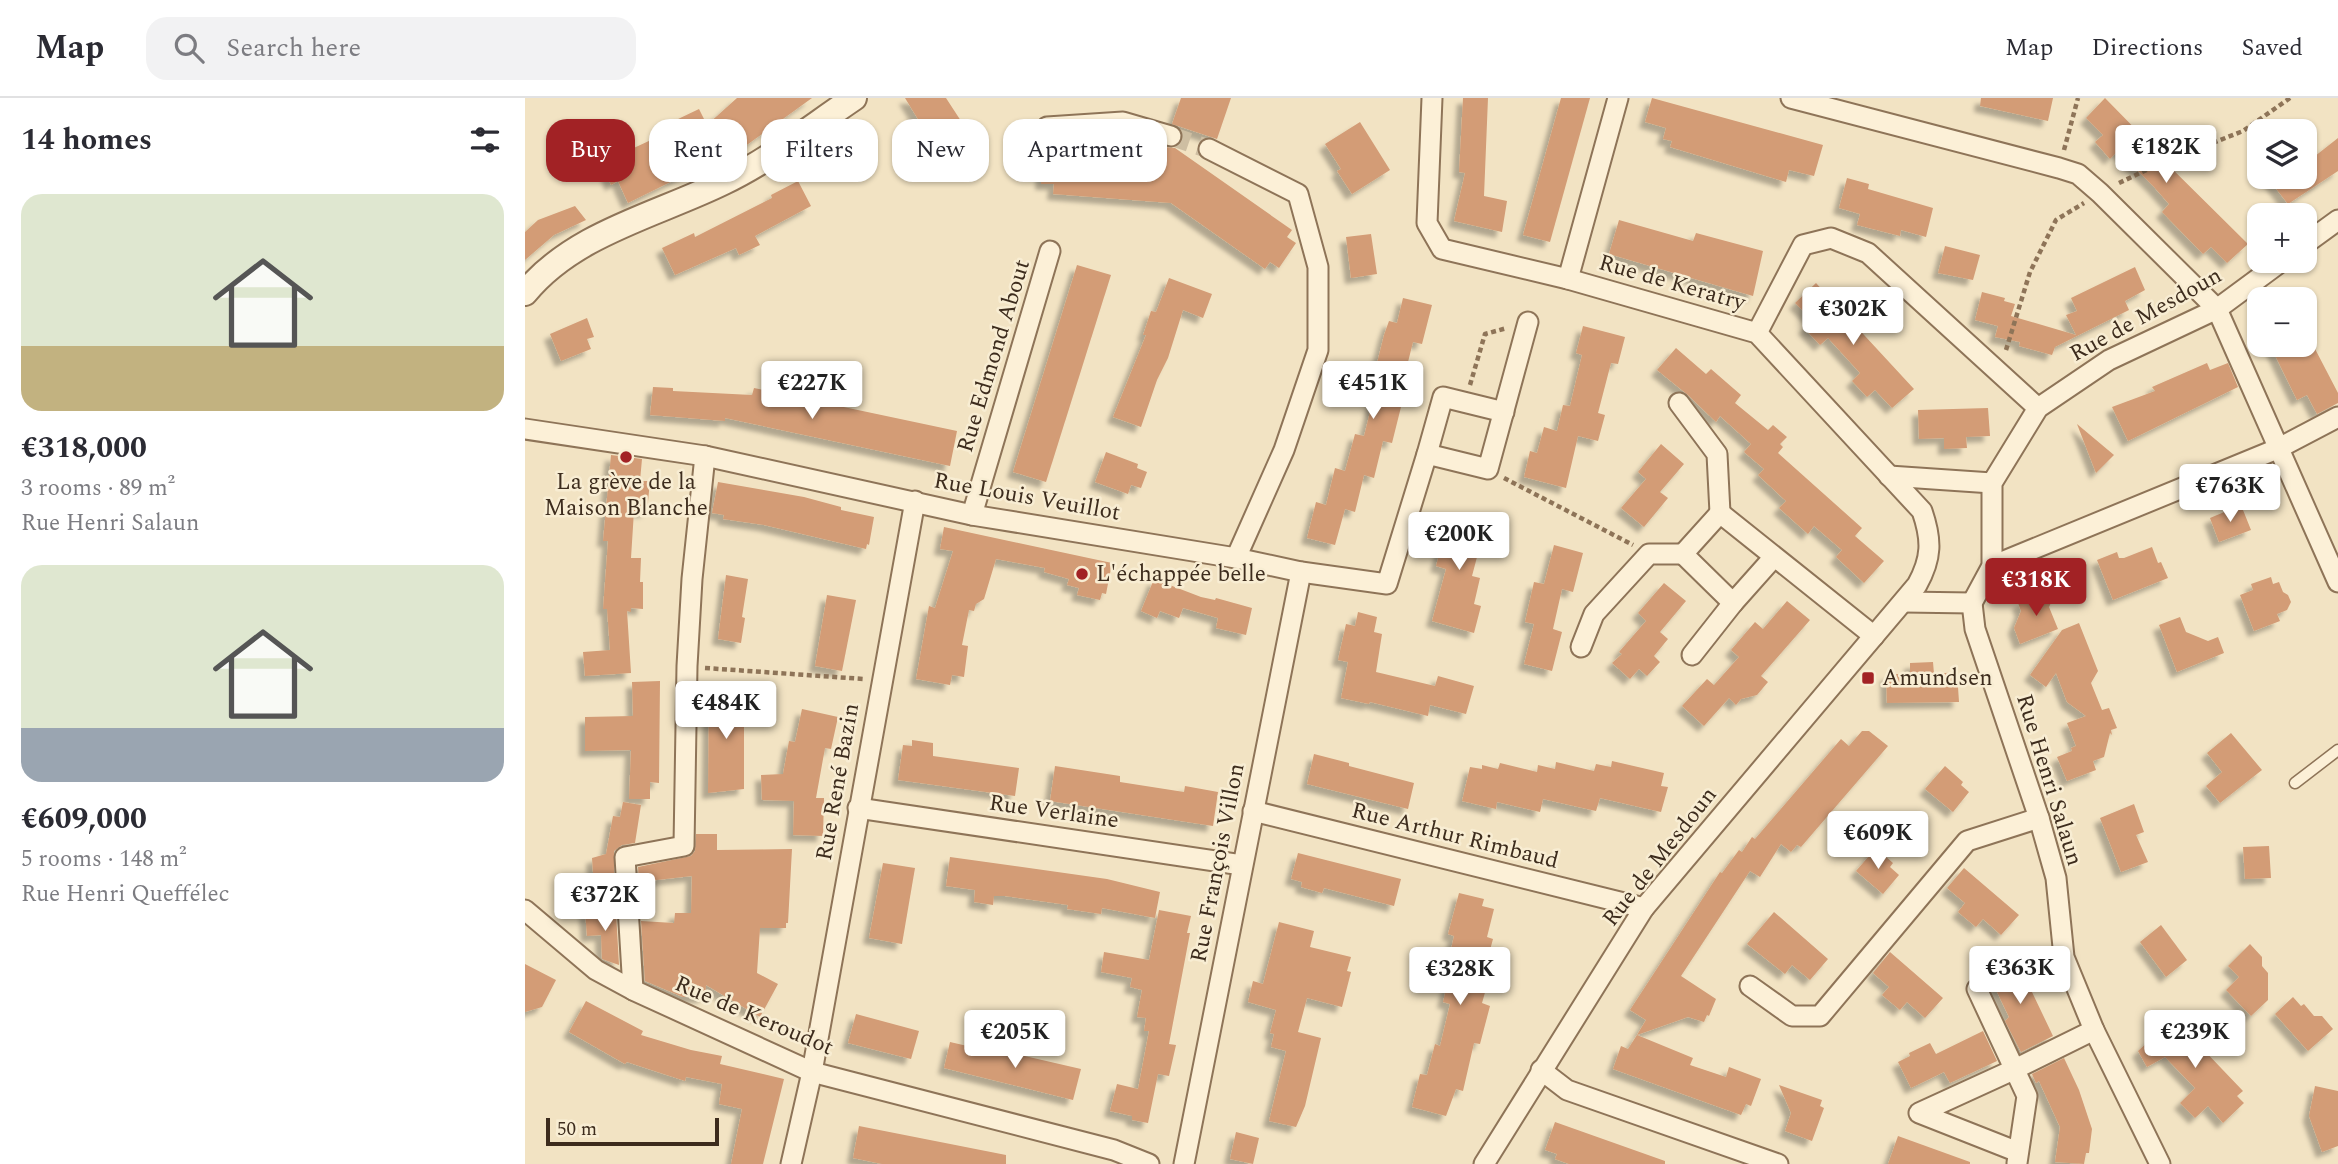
<!DOCTYPE html>
<html lang="en">
<head>
<meta charset="utf-8">
<style>
	:root { --surface:#fff; --page:#f2f2f3; --text:#2b2b33; --muted:#7c7c81; --line:#e1e1e2; --accent:#a22225 }
	body { margin:0; font-family:Spectral,serif; background:var(--page); color:var(--text); height:100vh; display:flex; flex-direction:column; font-size:26px; white-space:nowrap }
	* { box-sizing:border-box; margin:0 }
	p { font-size:23px; color:var(--muted) }
	.icon { flex:none; width:38px; height:38px; fill:none; stroke:currentColor; stroke-width:2; stroke-linecap:round; stroke-linejoin:round }
	.map { position:relative; flex:1; overflow:hidden }
	.side { display:flex; flex-direction:column; background:var(--surface); width:525px }
	.side>* { flex:none }
	.banner { position:absolute; left:21px; top:21px; width:665px; height:63px; display:flex; gap:14px }
	.controls { position:absolute; left:1722px; top:21px; display:grid; gap:14px }
	.controls a { display:grid; place-items:center; width:70px; height:70px; border-radius:14px; background:var(--surface); box-shadow:0 2px 5px #0004; font-size:35px }
	.scale { position:absolute; left:21px; bottom:18px; width:173px; box-sizing:border-box; padding-left:7px; border:4px solid #3d2c1d; border-top:0; font-size:19px; line-height:24px; white-space:nowrap; color:#3d2c1d; -webkit-text-stroke:5px #f8edd3; paint-order:stroke }
	.price { position:absolute; translate:-50% -60px; padding:0 16px; border-radius:7px; background:#fff; color:#222; font-size:23px; line-height:46px; filter:drop-shadow(0 2px 4px #0008) }
	.price::after { content:''; position:absolute; left:50%; top:42px; width:21px; height:16px; margin-left:-10px; background:inherit; clip-path:polygon(0 0,100% 0,50% 100%) }
	.price.active { background:var(--accent); color:#fff }
	ul { padding:0; list-style:none }
	li { display:grid; align-content:center; gap:14px; height:371px; padding:0 21px }
	li span { display:grid; place-items:center; height:217px; border-radius:21px; color:#555 }
	li>.icon { margin-inline-start:auto }
	span .icon { width:126px; height:126px; fill:#fffc; stroke-width:1 }
	li b { font-size:30px }
	h2 { display:flex; justify-content:space-between; align-items:center; height:84px; padding:0 21px; font-size:30px }
	.pill { padding:0 24px; border-radius:21px; background:var(--surface); box-shadow:0 2px 5px #0004; font-size:24px; line-height:63px }
	.pill.active { background:var(--accent); color:#fff }
	header { display:flex; align-items:center; gap:42px; box-sizing:border-box; height:98px; padding:0 35px; background:var(--surface); border-bottom:2px solid var(--line) }
	header strong { font-size:33px }
	nav { display:flex; gap:38px; margin-inline-start:auto; font-size:24px }
	.search { width:490px; height:63px; background:var(--page); display:flex; align-items:center; gap:18px; box-sizing:border-box; padding:0 24px; border-radius:21px; color:var(--muted); font-size:26px }
	main { display:flex; flex:1; min-height:0 }
	.map>svg:first-child { display:block }
	.building { fill:#d39c76; filter:url(#shadow) }
	.lines { fill:none; stroke-linecap:round; stroke-linejoin:round }
	.minor-tunnel { stroke:#cebea2; stroke-width:19; stroke-dasharray:19 10; stroke-linecap:butt }
	.service-casing { stroke:#8e7458; stroke-width:13 }
	.minor-casing { stroke:#8e7458; stroke-width:23 }
	.tertiary-casing { stroke:#8e7458; stroke-width:28 }
	.path { stroke:#8e7458; stroke-width:4.5; stroke-dasharray:5 3.5; stroke-linecap:butt }
	.service { stroke:#fcf0d7; stroke-width:10 }
	.minor { stroke:#fcf0d7; stroke-width:19 }
	.tertiary { stroke:#fcf0d7; stroke-width:24 }
	.poi-dot { fill:#a22225; stroke:#f8edd3; stroke-width:2.5 }
	.labels { text-anchor:middle; dominant-baseline:central; stroke-width:5; stroke-linejoin:round; paint-order:stroke }
	.street-label { font-size:23px; fill:#3d2c1d; stroke:#f8edd3 }
	.poi-label { font-size:23px; fill:#3d2c1d; stroke:#f8edd3; text-anchor:start }
</style>
</head>
<body>
<header>
<strong>Map</strong>
<div class="search"><svg class="icon" aria-label="search" viewBox="0 0 24 24"><circle cx="10" cy="10" r="6"/><path d="M15 15l6 6"/></svg>Search here</div>
<nav><a>Map</a><a>Directions</a><a>Saved</a></nav>
</header>
<main>
<section class="side">
<h2>14 homes<svg class="icon" aria-label="filters" viewBox="0 0 24 24"><path d="M4 7h16M4 17h16"/><circle cx="9" cy="7" r="2"/><circle cx="15" cy="17" r="2"/></svg></h2>
<ul>
<li><span style="background:linear-gradient(#dfe7d0 70%,#c2b280 0)"><svg class="icon" aria-label="home" viewBox="0 0 24 24"><path d="M3 11l9-7 9 7M6 9v11h12V9"/></svg></span><div><b>€318,000</b><p>3 rooms · 89 m²</p><p>Rue Henri Salaun</p></div></li>
<li><span style="background:linear-gradient(#dfe7d0 75%,#9aa5b1 0)"><svg class="icon" aria-label="home" viewBox="0 0 24 24"><path d="M3 11l9-7 9 7M6 9v11h12V9"/></svg></span><div><b>€609,000</b><p>5 rooms · 148 m²</p><p>Rue Henri Queffélec</p></div></li>
</ul>
</section>
<div class="map">
<svg width="1813" height="1066" viewBox="0 0 1813 1066">
	<defs>
		<filter id="shadow"><feDropShadow dx="-6" dy="6" stdDeviation="2" flood-color="#0004"/></filter>
	</defs>
	<rect width="100%" height="100%" fill="#f2e3c3"/>
	<g class="building">
		<polygon points="212,0 287,0 212,54 210,52 103,105 93,83 86,87 72,50 90,41 98,55 154,29 151,22 174,11 182,27"/>
		<polygon points="380,0 421,0 436,23 422,32 419,29 404,39"/>
		<polygon points="656,0 706,0 692,41 647,26"/>
		<polygon points="938,0 963,0 959,98 982,103 977,134 929,123 940,75 934,74"/>
		<polygon points="1036,0 1065,0 1025,144 998,137"/>
		<polygon points="1127,0 1298,47 1289,78 1264,72 1261,84 1145,49 1147,43 1138,41 1141,30 1120,24"/>
		<polygon points="1456,0 1528,0 1523,23 1455,8"/>
		<polygon points="1580,0 1630,51 1628,52 1723,146 1702,165 1686,149 1678,156 1637,114 1644,106 1629,89 1593,53 1585,61 1570,44 1578,37 1561,20"/>
		<polygon points="835,24 865,72 827,96 812,73 816,71 800,46"/>
		<polygon points="1813,40 1813,73 1763,106 1742,79 1780,79 1780,66"/>
		<polygon points="532,49 637,56 639,49 650,50 767,132 762,139 771,145 754,170 745,164 740,171 646,105 528,96 529,86 516,86 518,56 531,57"/>
		<polygon points="1322,80 1344,86 1343,91 1408,110 1401,139 1376,132 1375,138 1332,127 1335,116 1314,110"/>
		<polygon points="273,83 286,108 230,138 235,147 214,157 211,150 150,177 137,150 169,135 170,139 247,100 246,97"/>
		<polygon points="50,108 61,122 29,137 0,162 0,134 13,122"/>
		<polygon points="1094,122 1168,143 1171,135 1238,153 1228,198 1084,156"/>
		<polygon points="846,136 852,176 826,180 821,139"/>
		<polygon points="1420,148 1455,157 1448,182 1413,175"/>
		<polygon points="552,167 586,177 521,384 488,374"/>
		<polygon points="1610,169 1620,192 1600,203 1604,212 1530,249 1527,257 1494,248 1495,244 1470,239 1473,228 1450,222 1457,194 1480,200 1479,203 1490,206 1486,218 1551,237 1541,217 1552,213 1546,200"/>
		<polygon points="644,180 687,196 678,220 658,212 643,260 632,282 616,329 588,319 621,237 618,237 626,213 631,214"/>
		<polygon points="1291,185 1389,291 1367,310 1350,292 1342,299 1327,283 1335,275 1303,240 1295,247 1279,230 1287,222 1270,205"/>
		<polygon points="878,200 907,207 897,246 888,244 872,308 876,309 867,345 858,343 849,380 839,377 830,414 820,411 810,447 782,440 791,404 801,407 810,370 820,373 830,336 839,338 855,274 850,273 859,237 864,223 872,225"/>
		<polygon points="62,220 69,239 62,241 66,251 36,263 25,236"/>
		<polygon points="1058,228 1100,239 1093,266 1086,265 1073,315 1080,317 1073,343 1053,338 1041,390 999,379 1005,353 1012,355 1019,329 1032,333 1038,307 1045,308 1057,257 1051,255"/>
		<polygon points="1745,247 1788,247 1813,295 1813,305 1792,316 1782,297 1772,302"/>
		<polygon points="1151,250 1181,276 1186,271 1216,297 1210,305 1243,332 1248,327 1262,339 1255,346 1258,349 1253,355 1337,430 1330,438 1359,463 1339,485 1311,459 1317,452 1289,428 1283,436 1254,410 1261,403 1233,377 1239,371 1219,354 1226,346 1195,318 1191,324 1163,297 1132,272"/>
		<polygon points="1682,265 1685,272 1703,265 1713,289 1603,343 1587,309 1630,293 1627,289"/>
		<polygon points="128,289 148,290 148,293 227,297 229,290 432,333 425,368 200,320 200,323 125,317"/>
		<polygon points="1463,310 1465,338 1441,339 1442,350 1419,351 1419,340 1394,341 1393,312"/>
		<polygon points="1552,326 1589,357 1571,375"/>
		<polygon points="1136,346 1159,366 1135,394 1143,400 1119,429 1096,410 1121,381 1113,374"/>
		<polygon points="581,354 613,366 612,370 622,374 616,390 606,387 603,396 570,384"/>
		<polygon points="86,357 117,361 115,383 125,383 122,414 109,413 106,460 116,460 115,484 118,484 118,511 106,510 106,514 102,513 106,575 60,578 58,554 85,552 82,511 78,511 83,443 78,443"/>
		<polygon points="193,384 279,399 316,409 316,412 349,419 344,447 342,446 341,451 239,427 198,421 199,417 187,415"/>
		<polygon points="1716,407 1726,432 1694,444 1685,420"/>
		<polygon points="918,414 961,425 947,478 955,480 949,506 956,508 949,535 907,523 921,471 911,468 918,442 912,441"/>
		<polygon points="419,429 587,465 581,496 577,495 575,502 552,497 554,490 542,487 544,481 519,474 520,470 471,461 459,501 451,506 449,513 444,512 437,547 443,548 439,579 427,577 425,587 391,581 404,508 410,510 428,453 415,451"/>
		<polygon points="1029,447 1058,455 1048,494 1037,491 1028,531 1037,534 1027,573 999,566 1009,526 1000,524 1009,484 1019,486"/>
		<polygon points="1627,449 1633,465 1636,464 1643,480 1588,502 1572,462 1592,454 1594,460 1599,460"/>
		<polygon points="201,477 223,481 217,519 220,520 216,545 193,541"/>
		<polygon points="1746,479 1748,486 1754,484 1758,494 1763,497 1766,504 1762,512 1752,516 1755,523 1729,533 1715,497 1728,492 1726,486"/>
		<polygon points="629,481 676,499 690,502 691,500 727,510 721,537 691,530 693,520 658,510 654,520 635,513 632,520 616,513"/>
		<polygon points="1139,485 1161,503 1135,534 1143,541 1129,558 1135,564 1122,578 1114,571 1105,581 1087,565 1097,556 1094,554 1121,523 1113,515"/>
		<polygon points="1533,490 1524,509 1533,531 1495,546 1489,530 1496,513 1493,505"/>
		<polygon points="302,497 331,502 317,573 290,568"/>
		<polygon points="1262,503 1285,522 1236,578 1243,584 1232,597 1216,601 1211,607 1204,600 1179,628 1157,608 1182,581 1189,587 1214,559 1206,552 1230,524 1238,531"/>
		<polygon points="833,514 852,519 849,534 857,536 851,574 910,588 913,578 949,588 941,616 905,607 903,618 845,604 844,606 816,600 823,564 813,562 821,526 830,528"/>
		<polygon points="1655,519 1661,534 1683,543 1693,539 1699,555 1652,574 1634,527"/>
		<polygon points="1554,525 1573,573 1566,585 1577,612 1584,610 1592,630 1586,632 1587,637 1585,635 1579,659 1568,663 1571,672 1542,683 1532,659 1547,653 1546,650 1551,648 1542,625 1561,618 1542,604 1531,575 1521,589 1505,577 1537,532"/>
		<polygon points="1408,564 1409,576 1432,574 1434,604 1362,605 1361,577 1385,575 1385,565"/>
		<polygon points="135,583 134,685 125,684 125,701 104,701 106,652 60,653 60,619 108,618 107,584"/>
		<polygon points="184,592 219,592 219,691 183,695"/>
		<polygon points="277,611 313,619 306,651 300,650 291,700 299,700 298,738 268,737 269,703 237,702 236,677 258,676 264,643 270,644"/>
		<polygon points="1337,633 1344,633 1363,648 1276,749 1272,747 1266,754 1256,746 1235,779 1225,773 1156,878 1191,901 1184,918 1182,917 1179,924 1163,919 1112,937 1121,922 1105,912 1195,774 1197,775 1214,752 1217,754 1227,739 1230,741 1316,641 1324,648"/>
		<polygon points="1706,635 1737,672 1695,705 1681,688 1697,674 1682,655"/>
		<polygon points="387,642 408,645 408,658 494,670 490,698 373,682 378,647 387,648"/>
		<polygon points="789,656 824,665 824,668 889,685 883,711 782,686"/>
		<polygon points="1087,663 1139,675 1136,688 1143,689 1136,714 1075,700 1071,713 1018,701 1015,714 972,704 971,711 937,703 945,669 957,671 957,667 973,671 975,665 1012,674 1013,667 1030,671 1031,664 1069,673 1071,666 1086,669"/>
		<polygon points="530,668 595,678 595,684 659,694 660,688 693,694 688,728 525,703"/>
		<polygon points="1420,668 1438,684 1436,687 1444,694 1428,714 1400,691"/>
		<polygon points="98,704 116,707 110,745 97,747 89,753 89,786 69,788 67,760 81,756 88,718 95,719"/>
		<polygon points="1609,706 1619,734 1611,737 1623,764 1596,774 1575,720"/>
		<polygon points="171,736 192,736 192,752 267,751 263,825 261,825 261,830 235,830 232,875 253,886 235,919 181,887 180,899 158,899 120,883 116,823 149,825 150,815 166,815 167,778 114,784 113,769 166,758 170,753"/>
		<polygon points="1744,748 1746,780 1720,781 1718,749"/>
		<polygon points="1351,750 1368,765 1365,769 1374,777 1358,796 1331,773"/>
		<polygon points="773,755 876,781 869,808 799,790 797,795 776,789 777,784 766,781"/>
		<polygon points="425,759 582,781 635,794 630,820 577,810 576,816 542,811 543,807 480,798 469,798 468,807 449,804 450,792 421,788"/>
		<polygon points="358,765 390,770 377,846 344,840"/>
		<polygon points="1439,770 1494,817 1476,837 1458,821 1451,829 1433,814 1440,805 1422,790"/>
		<polygon points="934,795 959,801 957,808 969,811 962,839 968,841 955,889 961,891 957,905 965,908 955,946 949,945 938,993 931,991 921,1018 887,1009 895,976 902,977 910,946 915,948 925,906 918,904 926,870 922,869 929,838 923,836"/>
		<polygon points="634,812 666,818 662,835 665,835 644,946 651,947 644,978 633,976 623,1025 607,1022 607,1018 585,1013 592,986 613,991 624,933 619,933 621,920 612,919 617,892 605,889 607,880 576,874 579,854 624,862"/>
		<polygon points="60,813 91,814 94,867 77,861 76,837 62,838"/>
		<polygon points="1249,814 1303,861 1285,882 1267,867 1260,876 1222,846"/>
		<polygon points="754,824 789,833 785,849 826,859 822,873 826,874 817,909 782,900 773,934 796,940 780,1008 771,1029 744,1023 761,953 746,949 749,936 745,935 751,912 723,904 728,883 738,886"/>
		<polygon points="1636,827 1662,862 1641,879 1615,844"/>
		<polygon points="1725,846 1737,859 1737,868 1743,875 1743,902 1726,918 1701,892 1714,879 1703,868"/>
		<polygon points="1365,854 1418,900 1400,920 1382,904 1375,912 1357,897 1364,889 1348,875"/>
		<polygon points="1488,860 1493,872 1496,871 1528,938 1496,954 1480,923 1484,919 1462,873"/>
		<polygon points="0,866 31,882 17,909 0,914"/>
		<polygon points="1768,899 1776,908 1779,906 1789,918 1797,918 1808,931 1783,953 1750,916"/>
		<polygon points="61,903 118,933 116,937 166,952 197,958 195,966 259,981 238,1066 206,1066 217,1011 194,1006 197,986 161,979 160,983 102,964 100,966 44,934"/>
		<polygon points="331,916 394,933 386,961 323,945"/>
		<polygon points="1650,919 1662,932 1667,925 1682,941 1675,948 1718,993 1712,998 1719,1005 1698,1025 1683,1008 1670,1020 1655,1005 1670,990 1640,959 1622,969 1613,953"/>
		<polygon points="1458,933 1472,963 1425,985 1419,974 1386,990 1373,964 1385,958 1384,955 1405,945 1411,956"/>
		<polygon points="1112,937 1168,960 1165,967 1201,979 1204,969 1236,981 1226,1008 1221,1006 1216,1017 1088,971 1096,948 1103,951"/>
		<polygon points="425,944 490,959 491,956 556,971 548,1002 419,970"/>
		<polygon points="1539,960 1554,992 1567,1031 1564,1055 1561,1055 1559,1066 1530,1064 1535,1029 1514,983 1511,985 1507,976"/>
		<polygon points="1254,987 1297,1002 1295,1008 1299,1010 1287,1043 1260,1033 1266,1015"/>
		<polygon points="1790,988 1813,993 1813,1048 1797,1054 1784,1018"/>
		<polygon points="1030,1024 1140,1063 1140,1066 1044,1066 1030,1061 1032,1056 1020,1052"/>
		<polygon points="334,1028 481,1057 481,1066 357,1066 328,1060"/>
		<polygon points="711,1034 734,1040 728,1066 705,1061"/>
		<polygon points="1373,1038 1445,1064 1445,1066 1363,1066"/>
	</g>
	<g class="lines">
		<polyline class="minor-tunnel" points="646,38 684,51"/>
		<defs>
			<polyline id="service" points="1770,685 1813,652"/>
			<g id="minor">
				<path d="M 907,0 L 902,125 L 917,151 L 1043,181 L 1232,235 L 1397,413 C 1407,442 1407,460 1392,487 L 1119,810 L 959,1066"/>
				<polyline points="1266,0 1534,70 1553,76 1575,95 1692,211 1813,484"/>
				<polyline points="522,29 598,24 646,38"/>
				<polyline points="684,51 773,96 793,169 793,252 759,352 711,460"/>
				<polyline points="1780,146 1813,122"/>
				<polyline points="1043,181 1093,0"/>
				<polyline points="1232,235 1278,147 1306,140 1343,155 1513,310"/>
				<polyline points="1154,305 1192,356 1195,415"/>
				<polyline points="0,331 180,358 447,417 711,460 776,474 862,486 902,356 963,371 1003,224"/>
				<polyline points="902,356 918,299 979,314"/>
				<polyline points="1364,378 1467,385"/>
				<polyline points="447,417 525,153"/>
				<polyline points="1249,459 1208,505 1158,456 1195,415 1349,538"/>
				<polyline points="1467,468 1752,351 1813,319"/>
				<polyline points="1379,504 1447,505"/>
				<polyline points="1447,505 1450,531 1514,720 1531,780 1539,859 1569,932 1635,1066"/>
				<polyline points="1447,505 1467,468 1467,385 1513,310 1584,262 1692,211 1757,163"/>
				<polyline points="1056,549 1069,516 1124,456 1158,456"/>
				<polyline points="1167,557 1208,505"/>
				<polyline points="333,710 717,767"/>
				<polyline points="728,713 1119,810"/>
				<polyline points="0,812 71,872 108,892 287,974 589,1052 624,1066"/>
				<polyline points="1225,888 1267,918 1295,918 1442,743 1514,720"/>
				<polyline points="1452,891 1502,998 1492,1065"/>
				<polyline points="108,892 100,759 159,748 162,568 167,481 180,358"/>
				<polyline points="1016,972 1042,992 1253,1066"/>
				<polyline points="1493,1054 1394,1015 1488,972 1569,932"/>
				<polyline points="266,1066 287,974 390,403"/>
				<polyline points="659,1066 776,474"/>
			</g>
			<path id="tertiary" d="M 0,195 C 49,135 132,117 199,84 C 245,62 286,29 329,0"/>
		</defs>
		<use href="#service" class="service-casing"/>
		<use href="#minor" class="minor-casing"/>
		<use href="#tertiary" class="tertiary-casing"/>
		<g class="path">
			<polyline points="1539,52 1553,0"/>
			<polyline points="1594,85 1632,67 1718,33 1765,0"/>
			<polyline points="1481,252 1505,174 1531,122 1559,105"/>
			<polyline points="945,287 960,236 982,230"/>
			<polyline points="979,380 1108,447"/>
			<polyline points="180,570 339,581"/>
		</g>
		<use href="#service" class="service"/>
		<use href="#minor" class="minor"/>
		<use href="#tertiary" class="tertiary"/>
	</g>
	<g class="poi-dot">
		<circle cx="101" cy="359" r="7"/>
		<circle cx="557" cy="476" r="7"/>
		<rect x="1336" y="573" width="14" height="14" rx="3.5"/>
	</g>
	<g class="labels">
		<g class="street-label">
			<text transform="translate(1147 185) rotate(16)">Rue de Keratry</text>
			<text transform="translate(1621 217) rotate(-29)">Rue de Mesdoun</text>
			<text transform="translate(469 258) rotate(-73)">Rue Edmond About</text>
			<text transform="translate(502 399) rotate(10)">Rue Louis Veuillot</text>
			<text transform="translate(1524 682) rotate(73)">Rue Henri Salaun</text>
			<text transform="translate(313 684) rotate(-80)">Rue René Bazin</text>
			<text transform="translate(529 714) rotate(8)">Rue Verlaine</text>
			<text transform="translate(930 738) rotate(14)">Rue Arthur Rimbaud</text>
			<text transform="translate(1135 759) rotate(-52)">Rue de Mesdoun</text>
			<text transform="translate(693 765) rotate(-79)">Rue François Villon</text>
			<text transform="translate(229 918) rotate(23)">Rue de Keroudot</text>
		</g>
		<g class="poi-label">
			<text x="101" y="384" text-anchor="middle">La grève de la<tspan x="101" dy="26">Maison Blanche</tspan></text>
			<text x="571" y="476">L'échappée belle</text>
			<text x="1357" y="580">Amundsen</text>
		</g>
	</g>
</svg>
<div class="controls">
<a><svg class="icon" aria-label="layers" viewBox="0 0 24 24"><path d="M12 4l9 5-9 5-9-5zM3 14l9 5 9-5"/></svg></a>
<a>+</a>
<a>−</a>
</div>
<div class="scale">50 m</div>
<b class="price" style="left:1641px;top:87px">€182K</b>
<b class="price" style="left:1328px;top:249px">€302K</b>
<b class="price" style="left:287px;top:323px">€227K</b>
<b class="price" style="left:848px;top:323px">€451K</b>
<b class="price" style="left:1705px;top:426px">€763K</b>
<b class="price" style="left:934px;top:474px">€200K</b>
<b class="price active" style="left:1511px;top:520px">€318K</b>
<b class="price" style="left:201px;top:643px">€484K</b>
<b class="price" style="left:1353px;top:773px">€609K</b>
<b class="price" style="left:80px;top:835px">€372K</b>
<b class="price" style="left:1495px;top:908px">€363K</b>
<b class="price" style="left:935px;top:909px">€328K</b>
<b class="price" style="left:490px;top:972px">€205K</b>
<b class="price" style="left:1670px;top:972px">€239K</b>
<div class="banner">
<a class="pill active">Buy</a>
<a class="pill">Rent</a>
<a class="pill">Filters</a>
<a class="pill">New</a>
<a class="pill">Apartment</a>
</div>
</div>
</main>
</body>
</html>
